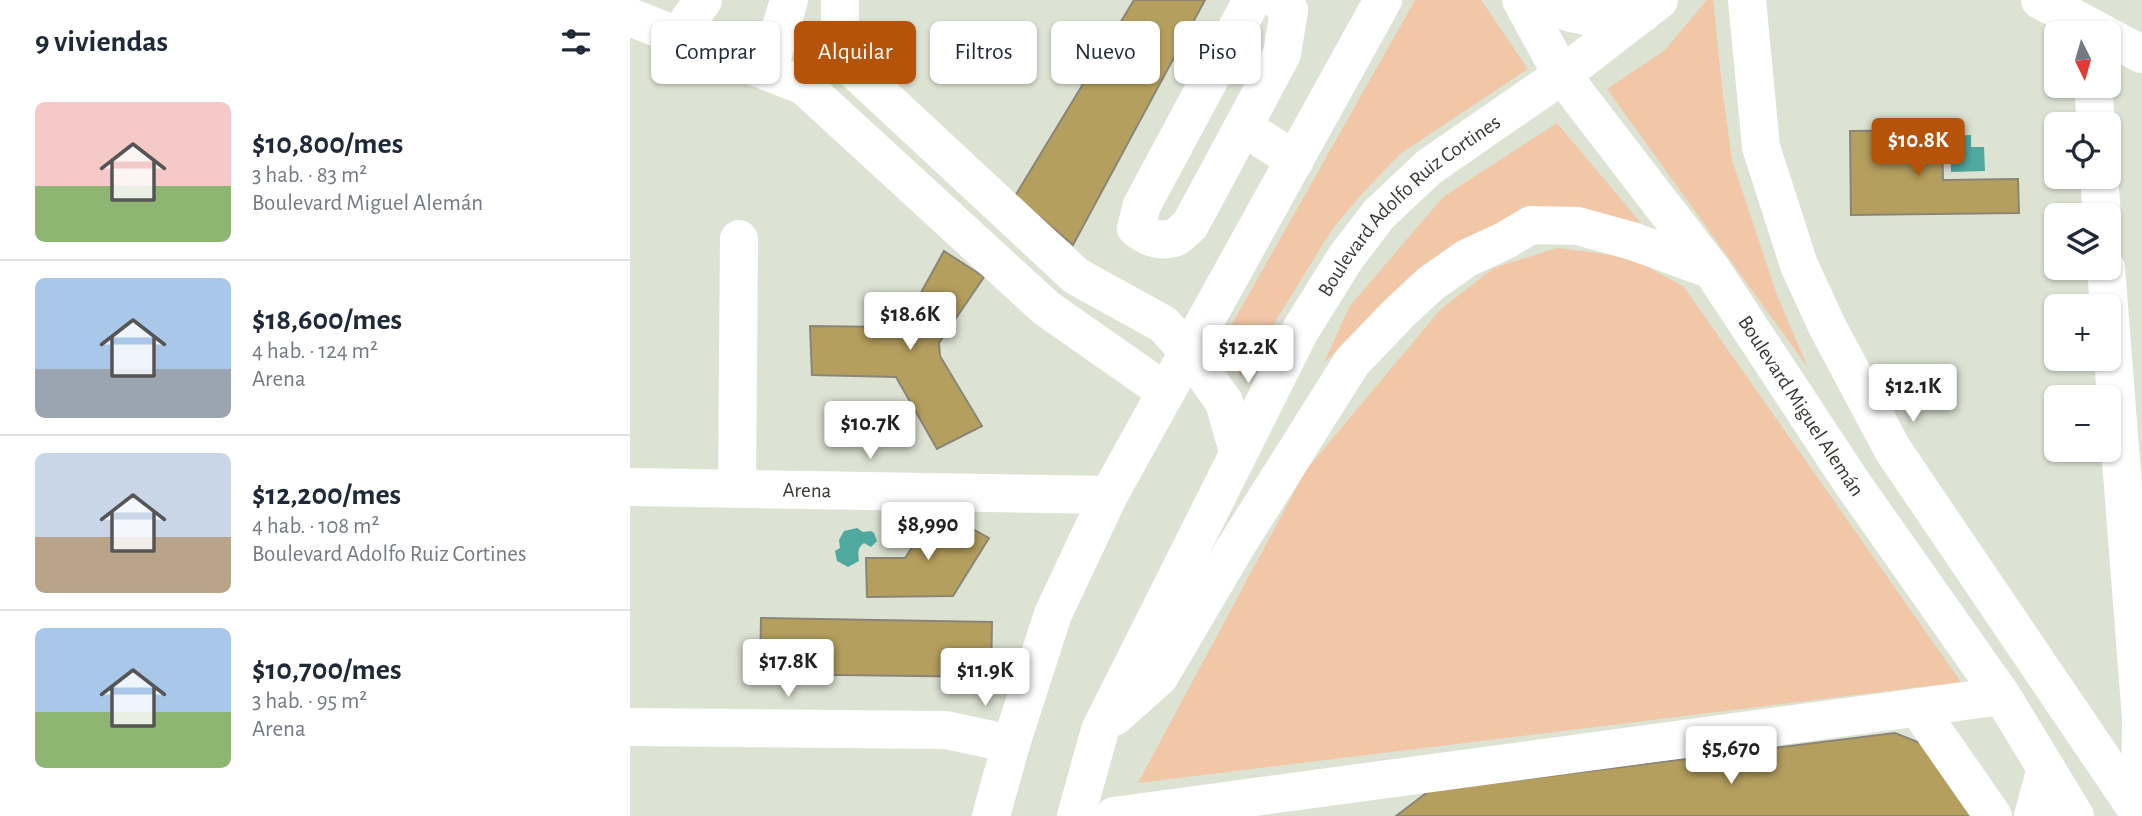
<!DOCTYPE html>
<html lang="es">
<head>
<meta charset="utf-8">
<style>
	:root { --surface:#fff; --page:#f2f2f3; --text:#1f2937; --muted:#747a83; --line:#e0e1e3; --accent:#b45309 }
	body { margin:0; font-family:"Alegreya Sans",sans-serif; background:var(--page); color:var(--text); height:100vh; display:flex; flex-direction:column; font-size:26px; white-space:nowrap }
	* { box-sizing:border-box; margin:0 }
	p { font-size:23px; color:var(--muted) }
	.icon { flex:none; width:38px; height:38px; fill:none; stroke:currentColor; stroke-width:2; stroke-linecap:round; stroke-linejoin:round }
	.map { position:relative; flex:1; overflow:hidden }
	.panel { display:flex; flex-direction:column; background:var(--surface); width:630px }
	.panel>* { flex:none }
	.hud { position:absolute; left:21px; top:21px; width:665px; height:63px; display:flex; gap:14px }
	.needle { width:46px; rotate:175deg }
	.buttons { position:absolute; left:1414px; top:21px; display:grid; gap:14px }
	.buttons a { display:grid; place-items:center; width:77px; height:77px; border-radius:10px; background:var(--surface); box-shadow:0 2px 5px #0004; font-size:35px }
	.price { position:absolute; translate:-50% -60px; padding:0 16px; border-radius:7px; background:#fff; color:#222; font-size:23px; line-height:46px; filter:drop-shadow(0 2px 4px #0008) }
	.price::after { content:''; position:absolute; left:50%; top:42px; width:21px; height:16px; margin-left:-10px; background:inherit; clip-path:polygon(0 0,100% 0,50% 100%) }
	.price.on { background:var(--accent); color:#fff }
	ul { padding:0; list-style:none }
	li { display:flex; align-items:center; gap:21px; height:175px; padding:0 35px }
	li+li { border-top:2px solid var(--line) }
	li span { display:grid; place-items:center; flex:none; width:196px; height:140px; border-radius:10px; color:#555 }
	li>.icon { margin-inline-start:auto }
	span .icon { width:84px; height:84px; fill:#fffc; stroke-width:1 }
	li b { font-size:30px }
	h2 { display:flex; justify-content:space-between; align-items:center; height:84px; padding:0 35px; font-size:30px }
	.chip { padding:0 24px; border-radius:10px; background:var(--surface); box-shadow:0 2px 5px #0004; font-size:24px; line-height:63px }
	.chip.on { background:var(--accent); color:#fff }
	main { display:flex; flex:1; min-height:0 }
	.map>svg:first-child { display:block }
	.green { fill:#f1c7a7 }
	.water { fill:#50a99f }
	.building { fill:#b59f5f; stroke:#8b8576; stroke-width:2 }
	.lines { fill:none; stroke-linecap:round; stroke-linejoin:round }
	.minor { stroke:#fff; stroke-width:38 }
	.major { stroke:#fff; stroke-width:38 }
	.labels { text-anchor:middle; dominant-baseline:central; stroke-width:7; stroke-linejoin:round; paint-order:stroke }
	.street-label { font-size:21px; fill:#373a33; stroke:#fff }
</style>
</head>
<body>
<main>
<section class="panel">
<h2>9 viviendas<svg class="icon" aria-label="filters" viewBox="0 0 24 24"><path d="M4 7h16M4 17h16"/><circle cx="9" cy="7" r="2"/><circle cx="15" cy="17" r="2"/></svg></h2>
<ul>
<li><span style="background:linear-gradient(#f6c9c9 60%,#8fb573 0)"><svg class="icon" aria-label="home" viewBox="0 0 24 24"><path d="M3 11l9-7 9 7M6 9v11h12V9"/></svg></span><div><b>$10,800/mes</b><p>3 hab. · 83 m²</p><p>Boulevard Miguel Alemán</p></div></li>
<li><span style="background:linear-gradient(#a9c7e8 65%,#9aa5b1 0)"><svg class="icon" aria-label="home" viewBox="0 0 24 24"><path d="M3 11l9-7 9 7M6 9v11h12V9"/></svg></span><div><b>$18,600/mes</b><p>4 hab. · 124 m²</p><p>Arena</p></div></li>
<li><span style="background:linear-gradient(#c9d6e8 60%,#b9a48a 0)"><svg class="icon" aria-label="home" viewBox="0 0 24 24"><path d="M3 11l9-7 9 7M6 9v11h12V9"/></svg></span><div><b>$12,200/mes</b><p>4 hab. · 108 m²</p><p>Boulevard Adolfo Ruiz Cortines</p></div></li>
<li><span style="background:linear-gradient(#a9c7e8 60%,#8fb573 0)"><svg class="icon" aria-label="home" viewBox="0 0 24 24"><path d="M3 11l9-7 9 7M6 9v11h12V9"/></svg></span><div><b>$10,700/mes</b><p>3 hab. · 95 m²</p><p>Arena</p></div></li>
</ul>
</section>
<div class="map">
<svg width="1512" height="816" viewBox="0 0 1512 816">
	<rect width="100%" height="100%" fill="#dde3d3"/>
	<g class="green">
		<polygon points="785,0 851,0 898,69 770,154 731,195 703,228 611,377 593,340"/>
		<polygon points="1077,0 1083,0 1093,95 1102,160 1147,295 1178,368 977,89 1034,51"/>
		<polygon points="927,123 1011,223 928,210 783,275 694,363 719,307 813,197"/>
		<polygon points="927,248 1000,257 1054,287 1331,682 508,783 676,470 811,309 864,268"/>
	</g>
	<g class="water">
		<polygon points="1341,135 1341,147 1354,147 1355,171 1321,172 1320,136"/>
		<path d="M 227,528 L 233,532 L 241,531 L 244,533 L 247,541 L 241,547 L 234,543 C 227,548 228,553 229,561 L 218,567 L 207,561 L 205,551 L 210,548 L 209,540 L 214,531 Z"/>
	</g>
	<g class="building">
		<polygon points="504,0 575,0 443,245 385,196"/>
		<polygon points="1312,130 1313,180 1388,179 1389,213 1221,215 1220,131"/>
		<polygon points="314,251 354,277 309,343 310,356 352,426 307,449 266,377 182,375 180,326 256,327 278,316"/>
		<polygon points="307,509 359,538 323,596 237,597 236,558 275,558"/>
		<polygon points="131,618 362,622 361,677 130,674"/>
		<polygon points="1265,733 1295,745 1350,816 766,816 799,791"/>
	</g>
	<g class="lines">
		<g class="minor">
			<polyline points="210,0 210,33 218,64 446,276 533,324 558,351"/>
			<path d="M 622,0 L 512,205 L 506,228 C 516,237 531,243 546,237 C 550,235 556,228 560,225 L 652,54 L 659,10 L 648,0"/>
			<polyline points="1410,0 1472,33"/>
			<polyline points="0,17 174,86 416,308 536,392"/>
			<polyline points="48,36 73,0"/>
			<polyline points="1479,37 1512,54"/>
			<polyline points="138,72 159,0"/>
			<polyline points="1463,86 1466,124"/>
			<polyline points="613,127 665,160"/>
			<polyline points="1469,177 1472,215"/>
			<polyline points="1476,268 1511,718 1510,815"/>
			<path id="s1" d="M 0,487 L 479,495"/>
			<polyline points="107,488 109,239"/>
			<polyline points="1287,707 1363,816"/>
			<polyline points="0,727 316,730 381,744"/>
			<polyline points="484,816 1372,696"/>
			<polyline points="1403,816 1416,768"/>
		</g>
		<g class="major">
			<path id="s2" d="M 891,0 L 932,75 L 1082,270 L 1220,480 L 1372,696 L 1445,816"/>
			<polyline points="901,0 941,13 962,17 1013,13"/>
			<polyline points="1117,0 1131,147 1169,265 1197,326 1263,450 1511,816"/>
			<polyline points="558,351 594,402 608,451"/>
			<polyline points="484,717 529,677 605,548 722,362 767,315 800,284 837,258 874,241 901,225 948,226 1002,241 1082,270"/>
			<polyline points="361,816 381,744 423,614 479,495 753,0"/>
			<path id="s3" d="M 446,816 L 470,730 L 670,331 L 716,257 L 749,214 L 799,167 L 932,75 L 1029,0"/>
		</g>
	</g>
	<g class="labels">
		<g class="street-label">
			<text stroke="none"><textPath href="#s3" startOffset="704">Boulevard Adolfo Ruiz Cortines</textPath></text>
			<text stroke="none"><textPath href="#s2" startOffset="494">Boulevard Miguel Alemán</textPath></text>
			<text stroke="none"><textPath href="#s1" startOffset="177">Arena</textPath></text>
		</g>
	</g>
</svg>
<div class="buttons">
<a><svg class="needle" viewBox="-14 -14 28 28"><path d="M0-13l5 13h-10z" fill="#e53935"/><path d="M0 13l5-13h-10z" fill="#747a83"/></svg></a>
<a><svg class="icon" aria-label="locate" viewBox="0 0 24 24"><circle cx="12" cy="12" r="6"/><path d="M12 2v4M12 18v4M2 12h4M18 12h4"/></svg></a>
<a><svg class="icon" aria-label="layers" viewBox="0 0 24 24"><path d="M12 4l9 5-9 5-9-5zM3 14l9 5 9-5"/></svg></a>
<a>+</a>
<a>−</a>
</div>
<b class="price on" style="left:1288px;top:178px">$10.8K</b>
<b class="price" style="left:280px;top:352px">$18.6K</b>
<b class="price" style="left:618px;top:385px">$12.2K</b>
<b class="price" style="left:1283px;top:424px">$12.1K</b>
<b class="price" style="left:240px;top:461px">$10.7K</b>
<b class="price" style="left:298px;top:562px">$8,990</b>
<b class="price" style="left:158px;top:699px">$17.8K</b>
<b class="price" style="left:355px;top:708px">$11.9K</b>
<b class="price" style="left:1101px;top:786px">$5,670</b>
<div class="hud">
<a class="chip">Comprar</a>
<a class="chip on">Alquilar</a>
<a class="chip">Filtros</a>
<a class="chip">Nuevo</a>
<a class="chip">Piso</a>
</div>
</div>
</main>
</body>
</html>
